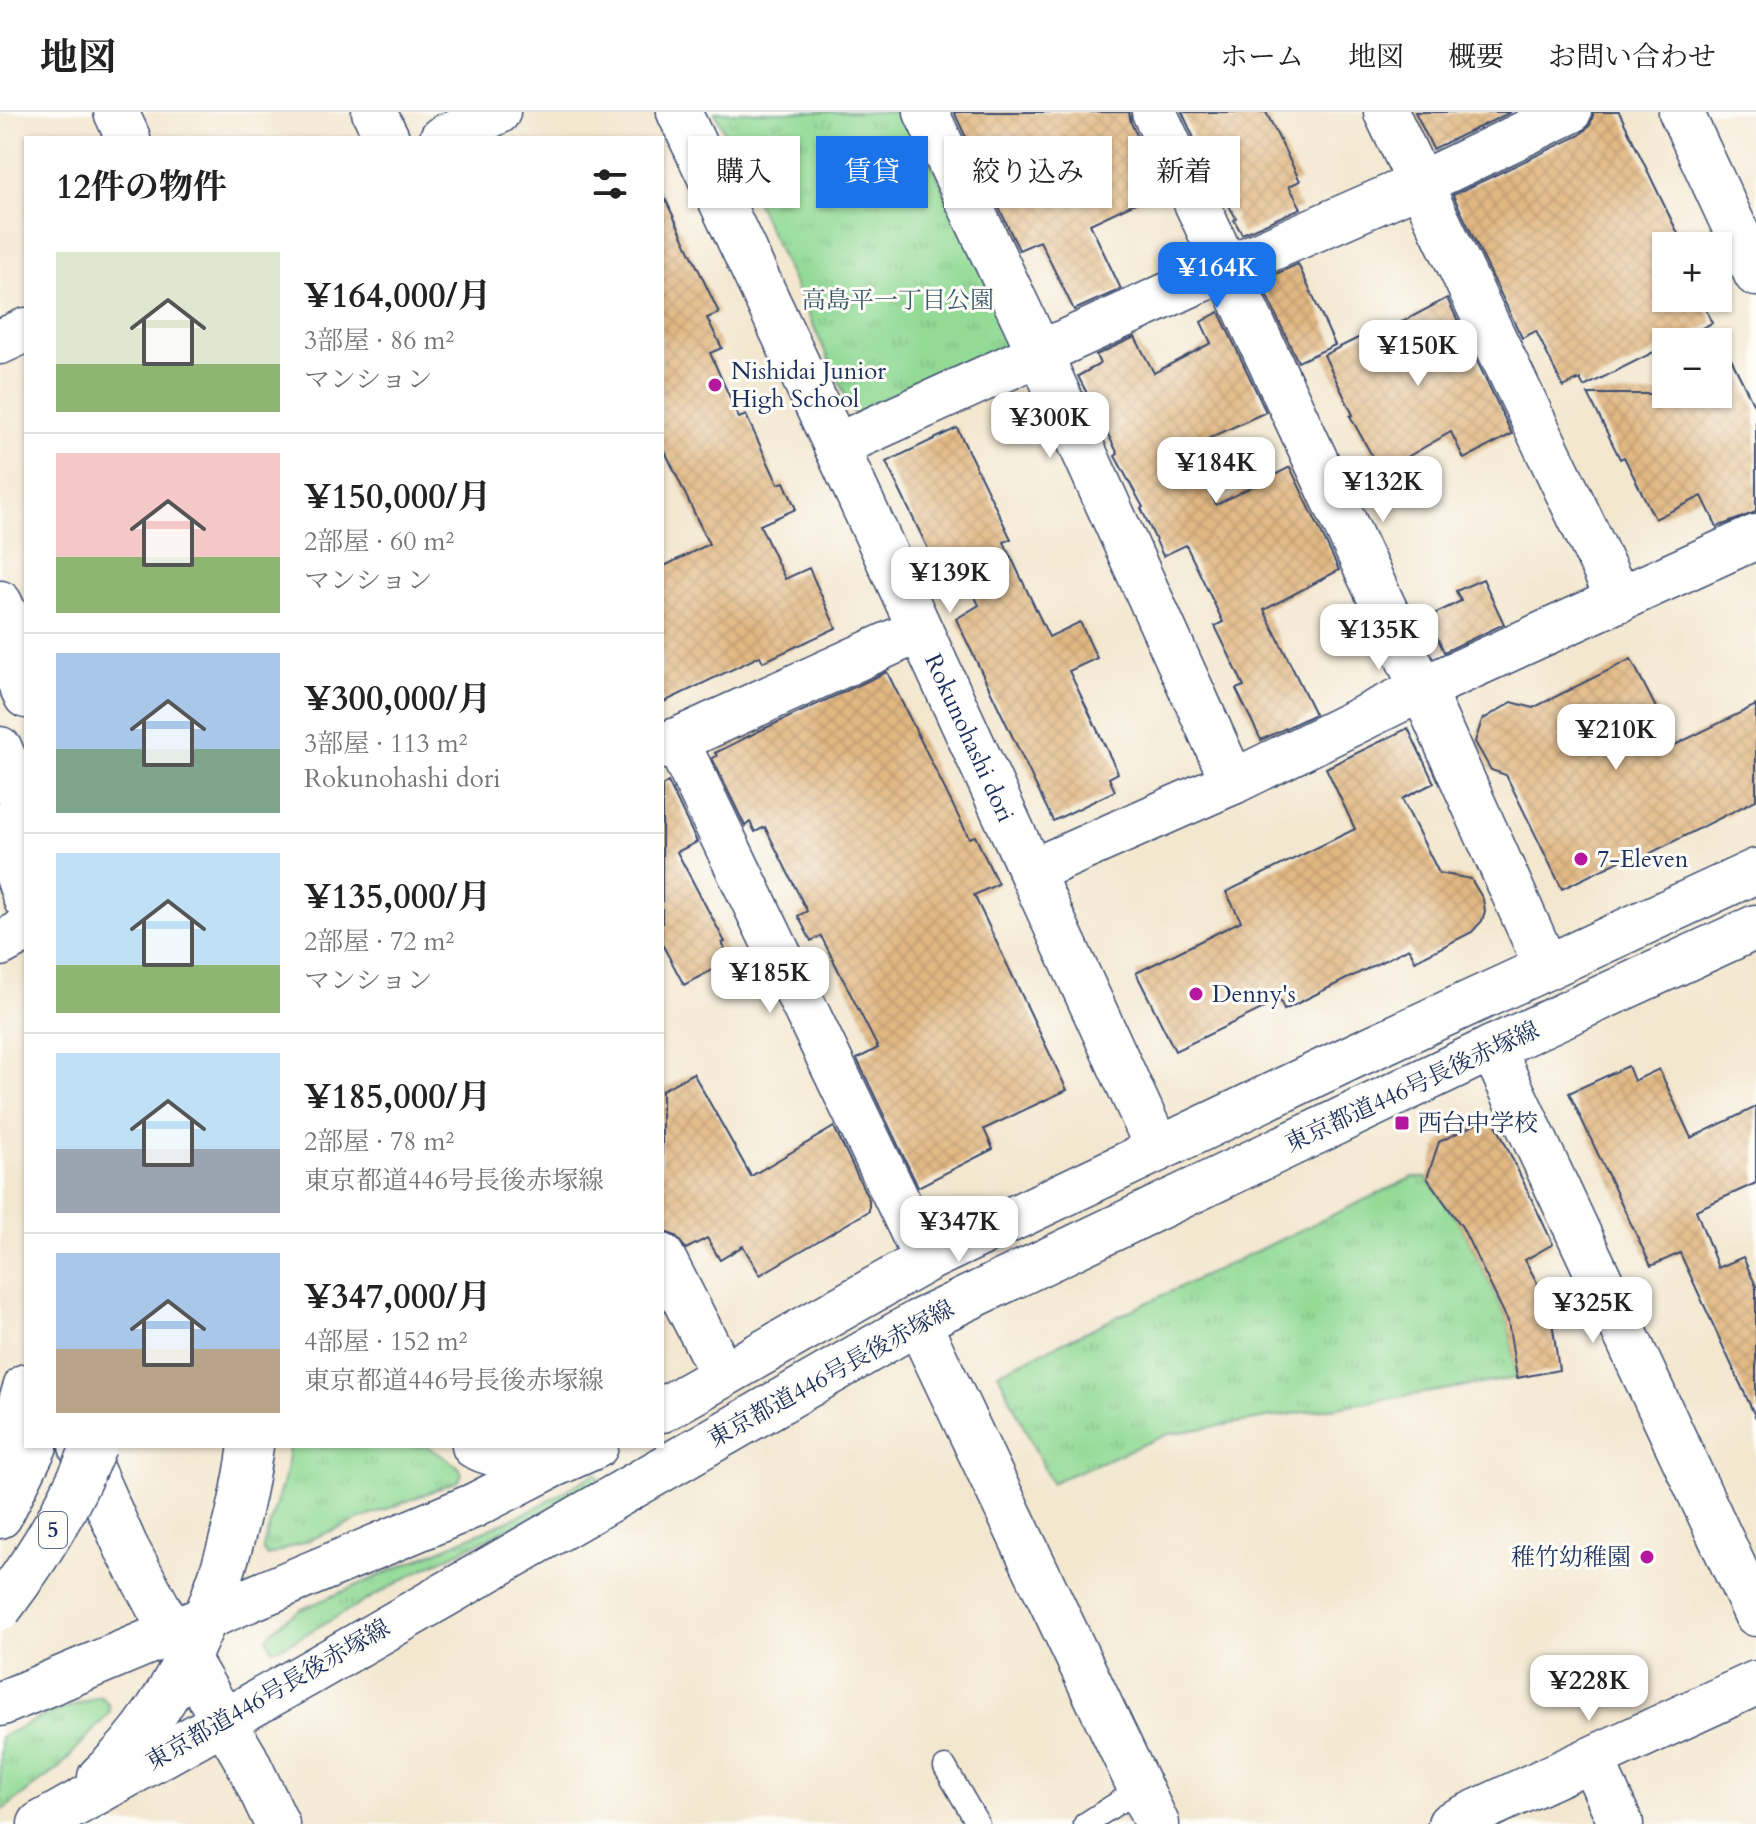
<!DOCTYPE html>
<html lang="ja">
<head>
<meta charset="utf-8">
<style>
	:root { --surface:#fff; --page:#f2f2f2; --text:#222; --muted:#767676; --line:#e0e0e0; --accent:#1a73e8 }
	body { margin:0; font-family:Cardo,"Noto Serif JP",serif; background:var(--page); color:var(--text); height:100vh; display:flex; flex-direction:column; font-size:30px; white-space:nowrap }
	* { box-sizing:border-box; margin:0 }
	p { font-size:26px; color:var(--muted) }
	.icon { flex:none; width:44px; height:44px; fill:none; stroke:currentColor; stroke-width:2; stroke-linecap:round; stroke-linejoin:round }
	.map { position:relative; flex:1; overflow:hidden }
	.drawer { position:absolute; left:24px; top:24px; width:640px; height:1312px; display:flex; flex-direction:column; background:var(--surface); border-radius:0px; box-shadow:0 2px 6px #0004 }
	.drawer>* { flex:none }
	.banner { position:absolute; left:688px; top:24px; width:760px; height:72px; display:flex; gap:16px }
	.buttons { position:absolute; left:1652px; top:120px; display:grid; gap:16px }
	.buttons a { display:grid; place-items:center; width:80px; height:80px; border-radius:0px; background:var(--surface); box-shadow:0 2px 6px #0004; font-size:40px }
	.price { position:absolute; translate:-50% -68px; padding:0 18px; border-radius:16px; background:#fff; color:#222; font-size:26px; line-height:52px; filter:drop-shadow(0 2px 4px #0008) }
	.price::after { content:''; position:absolute; left:50%; top:48px; width:24px; height:18px; margin-left:-12px; background:inherit; clip-path:polygon(0 0,100% 0,50% 100%) }
	.price.active { background:var(--accent); color:#fff }
	ul { padding:0; list-style:none }
	li { display:flex; align-items:center; gap:24px; height:200px; padding:0 32px }
	li+li { border-top:2px solid var(--line) }
	li span { display:grid; place-items:center; flex:none; width:224px; height:160px; border-radius:0px; color:#555 }
	li>.icon { margin-inline-start:auto }
	span .icon { width:96px; height:96px; fill:#fffc; stroke-width:1 }
	li b { font-size:34px }
	h2 { display:flex; justify-content:space-between; align-items:center; height:96px; padding:0 32px; font-size:34px }
	.tag { padding:0 28px; border-radius:0px; background:var(--surface); box-shadow:0 2px 6px #0004; font-size:28px; line-height:72px }
	.tag.active { background:var(--accent); color:#fff }
	header { display:flex; align-items:center; gap:48px; box-sizing:border-box; height:112px; padding:0 40px; background:var(--surface); border-bottom:2px solid var(--line) }
	header strong { font-size:38px }
	nav { display:flex; gap:44px; margin-inline-start:auto; font-size:28px }
	.map>svg:first-child { display:block }
	.grass { fill:url(#grass-tufts); stroke:#56847a; stroke-width:2 }
	.building { fill:url(#building-cross-hatch) }
	.lines { fill:none; stroke-linecap:round; stroke-linejoin:round }
	.service-casing { stroke:#3b4b6f; stroke-width:25 }
	.minor-casing { stroke:#3b4b6f; stroke-width:47 }
	.tertiary-casing { stroke:#3b4b6f; stroke-width:47 }
	.secondary-casing { stroke:#3b4b6f; stroke-width:47 }
	.motorway-casing { stroke:#3b4b6f; stroke-width:47 }
	.service { stroke:#fff; stroke-width:22 }
	.minor { stroke:#fff; stroke-width:44 }
	.tertiary { stroke:#fff; stroke-width:44 }
	.secondary { stroke:#fff; stroke-width:44 }
	.motorway { stroke:#fff; stroke-width:44 }
	.motorway-bridge-casing { stroke:#3b4b6f; stroke-width:47; stroke-linecap:butt }
	.motorway-bridge { stroke:#fff; stroke-width:44 }
	.poi-dot { fill:#b5179e; stroke:#fdfcf7; stroke-width:3 }
	.labels { text-anchor:middle; dominant-baseline:central; stroke-width:6; stroke-linejoin:round; paint-order:stroke }
	.shield { fill:#fdfcf7; stroke:#5f6c8c; stroke-width:2 }
	.shield-label { font-size:22px; font-weight:bold; fill:#1b2f5e }
	.park-label { font-size:24px; fill:#395a6c; stroke:#fdfcf7 }
	.poi-label { font-size:24px; fill:#1b2f5e; stroke:#fdfcf7; text-anchor:start }
	.street-label { font-size:24px; fill:#1b2f5e; stroke:#fdfcf7 }
</style>
</head>
<body>
<header>
<strong>地図</strong>
<nav><a>ホーム</a><a>地図</a><a>概要</a><a>お問い合わせ</a></nav>
</header>
<div class="map">
<svg width="1756" height="1712" viewBox="0 0 1756 1712">
	<defs>
		<pattern id="grass-tufts" width="24" height="20" patternUnits="userSpaceOnUse" patternTransform="scale(2)"><rect width="24" height="20" fill="#92da95"/><path d="M3 7l-1-3M5 7V3M7 7l1-3M15 17l-1-3M17 17v-4M19 17l1-3" fill="none" stroke="#7dbb83"/></pattern>
		<pattern id="building-cross-hatch" width="8" height="8" patternUnits="userSpaceOnUse" patternTransform="scale(2)"><rect width="8" height="8" fill="#e2b882"/><path d="M0 0l8 8M0 8l8-8" fill="none" stroke="#c19e73"/></pattern>
	</defs>
	<rect width="100%" height="100%" fill="#fdfcf7"/>
	<filter id="ink" filterUnits="userSpaceOnUse"><feTurbulence type="fractalNoise" baseFrequency=".0125" numOctaves="2"/><feDisplacementMap in="SourceGraphic" scale="16" xChannelSelector="R" yChannelSelector="G"/><feConvolveMatrix kernelMatrix="1 2 1 2 8 2 1 2 1" color-interpolation-filters="sRGB"/></filter>
	<filter id="wash" filterUnits="userSpaceOnUse"><feTurbulence type="fractalNoise" baseFrequency=".006" numOctaves="4" result="noise"/><feDisplacementMap in="SourceGraphic" scale="32" xChannelSelector="R" yChannelSelector="G"/><feGaussianBlur stdDeviation="1.8" result="paint"/><feColorMatrix in="noise" values="0 0 0 0 0 0 0 0 0 0 0 0 0 0 0 0 0 1.4 0 .05"/><feComposite in="paint" operator="in"/></filter>
	<g filter="url(#wash)">
		<rect width="100%" height="100%" fill="#f3e7cf"/>
		<g class="grass">
			<polygon points="715,0 908,0 1011,224 1002,246 867,307 853,300"/>
			<polygon points="1413,1065 1427,1066 1462,1115 1508,1209 1517,1266 1168,1322 1051,1371 998,1261"/>
			<polygon points="289,1334 427,1334 459,1355 462,1362 458,1369 268,1444 263,1439 263,1435 286,1359"/>
			<path d="M 596,1361 L 600,1367 L 538,1402 L 419,1459 L 286,1533 L 272,1537 L 267,1526 C 276,1513 287,1506 300,1498 L 530,1399 Z"/>
			<polygon points="101,1584 109,1593 110,1600 60,1655 0,1700 0,1625 48,1602"/>
		</g>
		<g id="blocks">
			<g class="building">
				<polygon points="954,0 1129,0 1131,11 1163,78 1090,112 1121,177 1074,198 1040,129 1019,138"/>
				<polygon points="1182,0 1266,0 1300,69 1289,74 1301,96 1242,122 1234,108 1236,106 1208,57"/>
				<polygon points="1415,0 1511,0 1433,37"/>
				<polygon points="1594,0 1619,0 1684,134 1666,134 1666,186 1701,186 1712,211 1675,230 1666,230 1666,234 1584,275 1580,267 1563,275 1536,219 1522,226 1453,83 1580,23 1590,13"/>
				<polygon points="662,80 719,201 707,206 722,236 710,241 739,306 746,303 778,372 784,370 796,397 760,413 785,467 809,456 836,516 763,550 760,544 662,591 662,455 709,432 662,333"/>
				<polygon points="1298,152 1335,233 1298,250 1260,169"/>
				<polygon points="1447,186 1512,322 1464,347 1451,320 1381,360 1350,304 1353,303 1324,243 1368,221 1370,227"/>
				<polygon points="1219,200 1266,300 1188,336 1216,393 1290,355 1339,458 1264,498 1315,602 1261,628 1236,577 1244,574 1215,514 1223,510 1186,433 1163,444 1141,396 1143,395 1115,344 1118,342 1078,264 1100,252 1096,243 1135,225 1154,261 1211,231 1201,210"/>
				<polygon points="1718,221 1756,297 1756,400 1717,415 1702,384 1655,407 1624,345 1620,347 1588,282 1718,282"/>
				<polygon points="957,316 1011,427 1004,430 1049,525 1080,510 1097,546 1069,559 1118,661 1109,666 1115,679 1053,709 956,507 979,493 962,459 943,468 886,350"/>
				<polygon points="1483,467 1504,512 1444,540 1428,505 1461,489 1456,479"/>
				<polygon points="1631,547 1675,633 1756,593 1756,688 1639,747 1636,741 1562,777 1506,663 1491,658 1475,630 1482,608 1512,590 1533,596"/>
				<polygon points="887,560 969,726 975,724 998,772 974,783 1067,978 984,1017 993,1037 918,1075 857,947 878,936 821,824 811,829 798,804 807,799 765,715 755,720 750,710 745,714 712,646 717,644 715,641 759,619"/>
				<polygon points="1408,616 1434,671 1402,687 1439,761 1471,767 1483,787 1485,799 1482,809 1472,820 1415,849 1409,836 1284,898 1280,888 1175,939 1136,861 1241,809 1226,780 1355,717 1326,656"/>
				<polygon points="668,670 697,730 677,740 725,830 722,831 731,848 684,873 662,832 662,674"/>
				<polygon points="1628,954 1634,969 1659,957 1691,1026 1756,995 1756,1071 1696,1098 1718,1156 1743,1145 1756,1174 1756,1306 1680,1141 1651,1154 1569,981"/>
				<polygon points="693,961 751,1064 834,1015 869,1088 869,1099 760,1163 743,1134 720,1148 707,1126 686,1137 676,1124 662,1119 662,978"/>
				<polygon points="1492,1004 1553,1132 1525,1148 1550,1195 1559,1258 1517,1266 1508,1209 1462,1115 1427,1066 1439,1030"/>
			</g>
		</g>
	</g>
	<g filter="url(#ink)">
		<use href="#blocks" fill-opacity="0" stroke="#3b4b6f" stroke-width="2"/>
		<g class="lines">
			<defs>
				<g id="service">
					<polyline points="945,1655 978,1712"/>
					<polyline points="1085,1712 1141,1676"/>
				</g>
				<g id="minor">
					<polyline points="116,0 128,26"/>
					<polyline points="374,0 387,26"/>
					<polyline points="926,0 1040,242 1233,670"/>
					<polyline points="1154,0 1422,577 1546,854"/>
					<polyline points="1386,0 1619,488"/>
					<polyline points="442,26 498,0"/>
					<polyline points="0,230 26,218"/>
					<polyline points="836,334 1227,156 1419,72 1569,0"/>
					<polyline points="676,628 926,1148"/>
					<polyline points="662,635 920,518"/>
					<polyline points="1032,759 1233,670 1422,577 1756,425"/>
					<polyline points="0,832 26,818"/>
					<polyline points="1492,936 1756,1502"/>
					<polyline points="662,1144 723,1263"/>
					<polyline points="918,1210 1157,1712"/>
					<polyline points="1592,1648 1621,1712"/>
					<polyline points="1450,1712 1756,1571"/>
				</g>
				<g id="tertiary">
					<path id="s1" d="M 679,0 L 836,334 L 1158,1037"/>
					<polyline points="1681,0 1756,162"/>
					<polyline points="172,1521 246,1647 277,1712"/>
				</g>
				<g id="secondary">
					<polyline points="0,491 26,547"/>
					<polyline points="0,713 26,788"/>
					<polyline points="662,1298 926,1148 1352,945 1756,759"/>
					<polyline points="81,1334 126,1435 172,1521"/>
					<path d="M 474,1334 C 502,1349 531,1346 561,1341"/>
					<polyline points="0,1337 14,1310 26,1274"/>
					<polyline points="0,1592 473,1394 551,1354 596,1334"/>
					<path d="M 100,1665 C 188,1586 235,1448 251,1334"/>
					<polyline points="40,1712 304,1564 918,1210 1492,936 1756,815"/>
				</g>
				<g id="motorway">
					<polyline points="0,528 26,584"/>
					<polyline points="0,637 26,698"/>
					<polyline points="0,1404 35,1334"/>
				</g>
			</defs>
			<use href="#service" class="service-casing"/>
			<use href="#minor" class="minor-casing"/>
			<use href="#tertiary" class="tertiary-casing"/>
			<use href="#secondary" class="secondary-casing"/>
			<use href="#motorway" class="motorway-casing"/>
			<use href="#service" class="service"/>
			<use href="#minor" class="minor"/>
			<use href="#tertiary" class="tertiary"/>
			<use href="#secondary" class="secondary"/>
			<use href="#motorway" class="motorway"/>
			<defs>
				<path id="motorway-bridge" d="M 0,1496 C 38,1446 70,1393 94,1334"/>
			</defs>
			<use href="#motorway-bridge" class="motorway-bridge-casing"/>
			<use href="#motorway-bridge" class="motorway-bridge"/>
		</g>
	</g>
	<g class="poi-dot">
		<circle cx="715" cy="273" r="8"/>
		<circle cx="1581" cy="747" r="8"/>
		<circle cx="1196" cy="882" r="8"/>
		<rect x="1394" y="1003" width="16" height="16" rx="4"/>
		<circle cx="1647" cy="1445" r="8"/>
	</g>
	<g class="labels">
		<rect class="shield" x="39" y="1400" width="28" height="36" rx="6"/>
		<g class="shield-label">
			<text x="53" y="1418">5</text>
		</g>
		<g class="park-label">
			<text x="898" y="188">高島平一丁目公園</text>
		</g>
		<g class="poi-label">
			<text x="731" y="259">Nishidai Junior<tspan x="731" dy="28">High School</tspan></text>
			<text x="1597" y="747">7-Eleven</text>
			<text x="1212" y="882">Denny's</text>
			<text x="1418" y="1011">西台中学校</text>
			<text x="1631" y="1445" text-anchor="end">稚竹幼稚園</text>
		</g>
		<g class="street-label">
			<text stroke="none"><textPath href="#s1" startOffset="690">Rokunohashi dori</textPath></text>
			<text transform="translate(1412 975) rotate(-25)">東京都道446号長後赤塚線</text>
			<text transform="translate(831 1262) rotate(-29)">東京都道446号長後赤塚線</text>
			<text transform="translate(268 1583) rotate(-30)">東京都道446号長後赤塚線</text>
		</g>
	</g>
</svg>
<div class="buttons">
<a>+</a>
<a>−</a>
</div>
<b class="price active" style="left:1217px;top:198px">¥164K</b>
<b class="price" style="left:1418px;top:276px">¥150K</b>
<b class="price" style="left:1050px;top:348px">¥300K</b>
<b class="price" style="left:1216px;top:393px">¥184K</b>
<b class="price" style="left:1383px;top:412px">¥132K</b>
<b class="price" style="left:950px;top:503px">¥139K</b>
<b class="price" style="left:1379px;top:560px">¥135K</b>
<b class="price" style="left:1616px;top:660px">¥210K</b>
<b class="price" style="left:770px;top:903px">¥185K</b>
<b class="price" style="left:959px;top:1152px">¥347K</b>
<b class="price" style="left:1593px;top:1233px">¥325K</b>
<b class="price" style="left:1589px;top:1611px">¥228K</b>
<div class="banner">
<a class="tag">購入</a>
<a class="tag active">賃貸</a>
<a class="tag">絞り込み</a>
<a class="tag">新着</a>
</div>
<section class="drawer">
<h2>12件の物件<svg class="icon" aria-label="filters" viewBox="0 0 24 24"><path d="M4 7h16M4 17h16"/><circle cx="9" cy="7" r="2"/><circle cx="15" cy="17" r="2"/></svg></h2>
<ul>
<li><span style="background:linear-gradient(#dfe7d0 70%,#8fb573 0)"><svg class="icon" aria-label="home" viewBox="0 0 24 24"><path d="M3 11l9-7 9 7M6 9v11h12V9"/></svg></span><div><b>¥164,000/月</b><p>3部屋 · 86 m²</p><p>マンション</p></div></li>
<li><span style="background:linear-gradient(#f6c9c9 65%,#8fb573 0)"><svg class="icon" aria-label="home" viewBox="0 0 24 24"><path d="M3 11l9-7 9 7M6 9v11h12V9"/></svg></span><div><b>¥150,000/月</b><p>2部屋 · 60 m²</p><p>マンション</p></div></li>
<li><span style="background:linear-gradient(#a9c7e8 60%,#7fa58c 0)"><svg class="icon" aria-label="home" viewBox="0 0 24 24"><path d="M3 11l9-7 9 7M6 9v11h12V9"/></svg></span><div><b>¥300,000/月</b><p>3部屋 · 113 m²</p><p>Rokunohashi dori</p></div></li>
<li><span style="background:linear-gradient(#bfe0f5 70%,#8fb573 0)"><svg class="icon" aria-label="home" viewBox="0 0 24 24"><path d="M3 11l9-7 9 7M6 9v11h12V9"/></svg></span><div><b>¥135,000/月</b><p>2部屋 · 72 m²</p><p>マンション</p></div></li>
<li><span style="background:linear-gradient(#bfe0f5 60%,#9aa5b1 0)"><svg class="icon" aria-label="home" viewBox="0 0 24 24"><path d="M3 11l9-7 9 7M6 9v11h12V9"/></svg></span><div><b>¥185,000/月</b><p>2部屋 · 78 m²</p><p>東京都道446号長後赤塚線</p></div></li>
<li><span style="background:linear-gradient(#a9c7e8 60%,#b9a48a 0)"><svg class="icon" aria-label="home" viewBox="0 0 24 24"><path d="M3 11l9-7 9 7M6 9v11h12V9"/></svg></span><div><b>¥347,000/月</b><p>4部屋 · 152 m²</p><p>東京都道446号長後赤塚線</p></div></li>
</ul>
</section>
</div>
</body>
</html>
